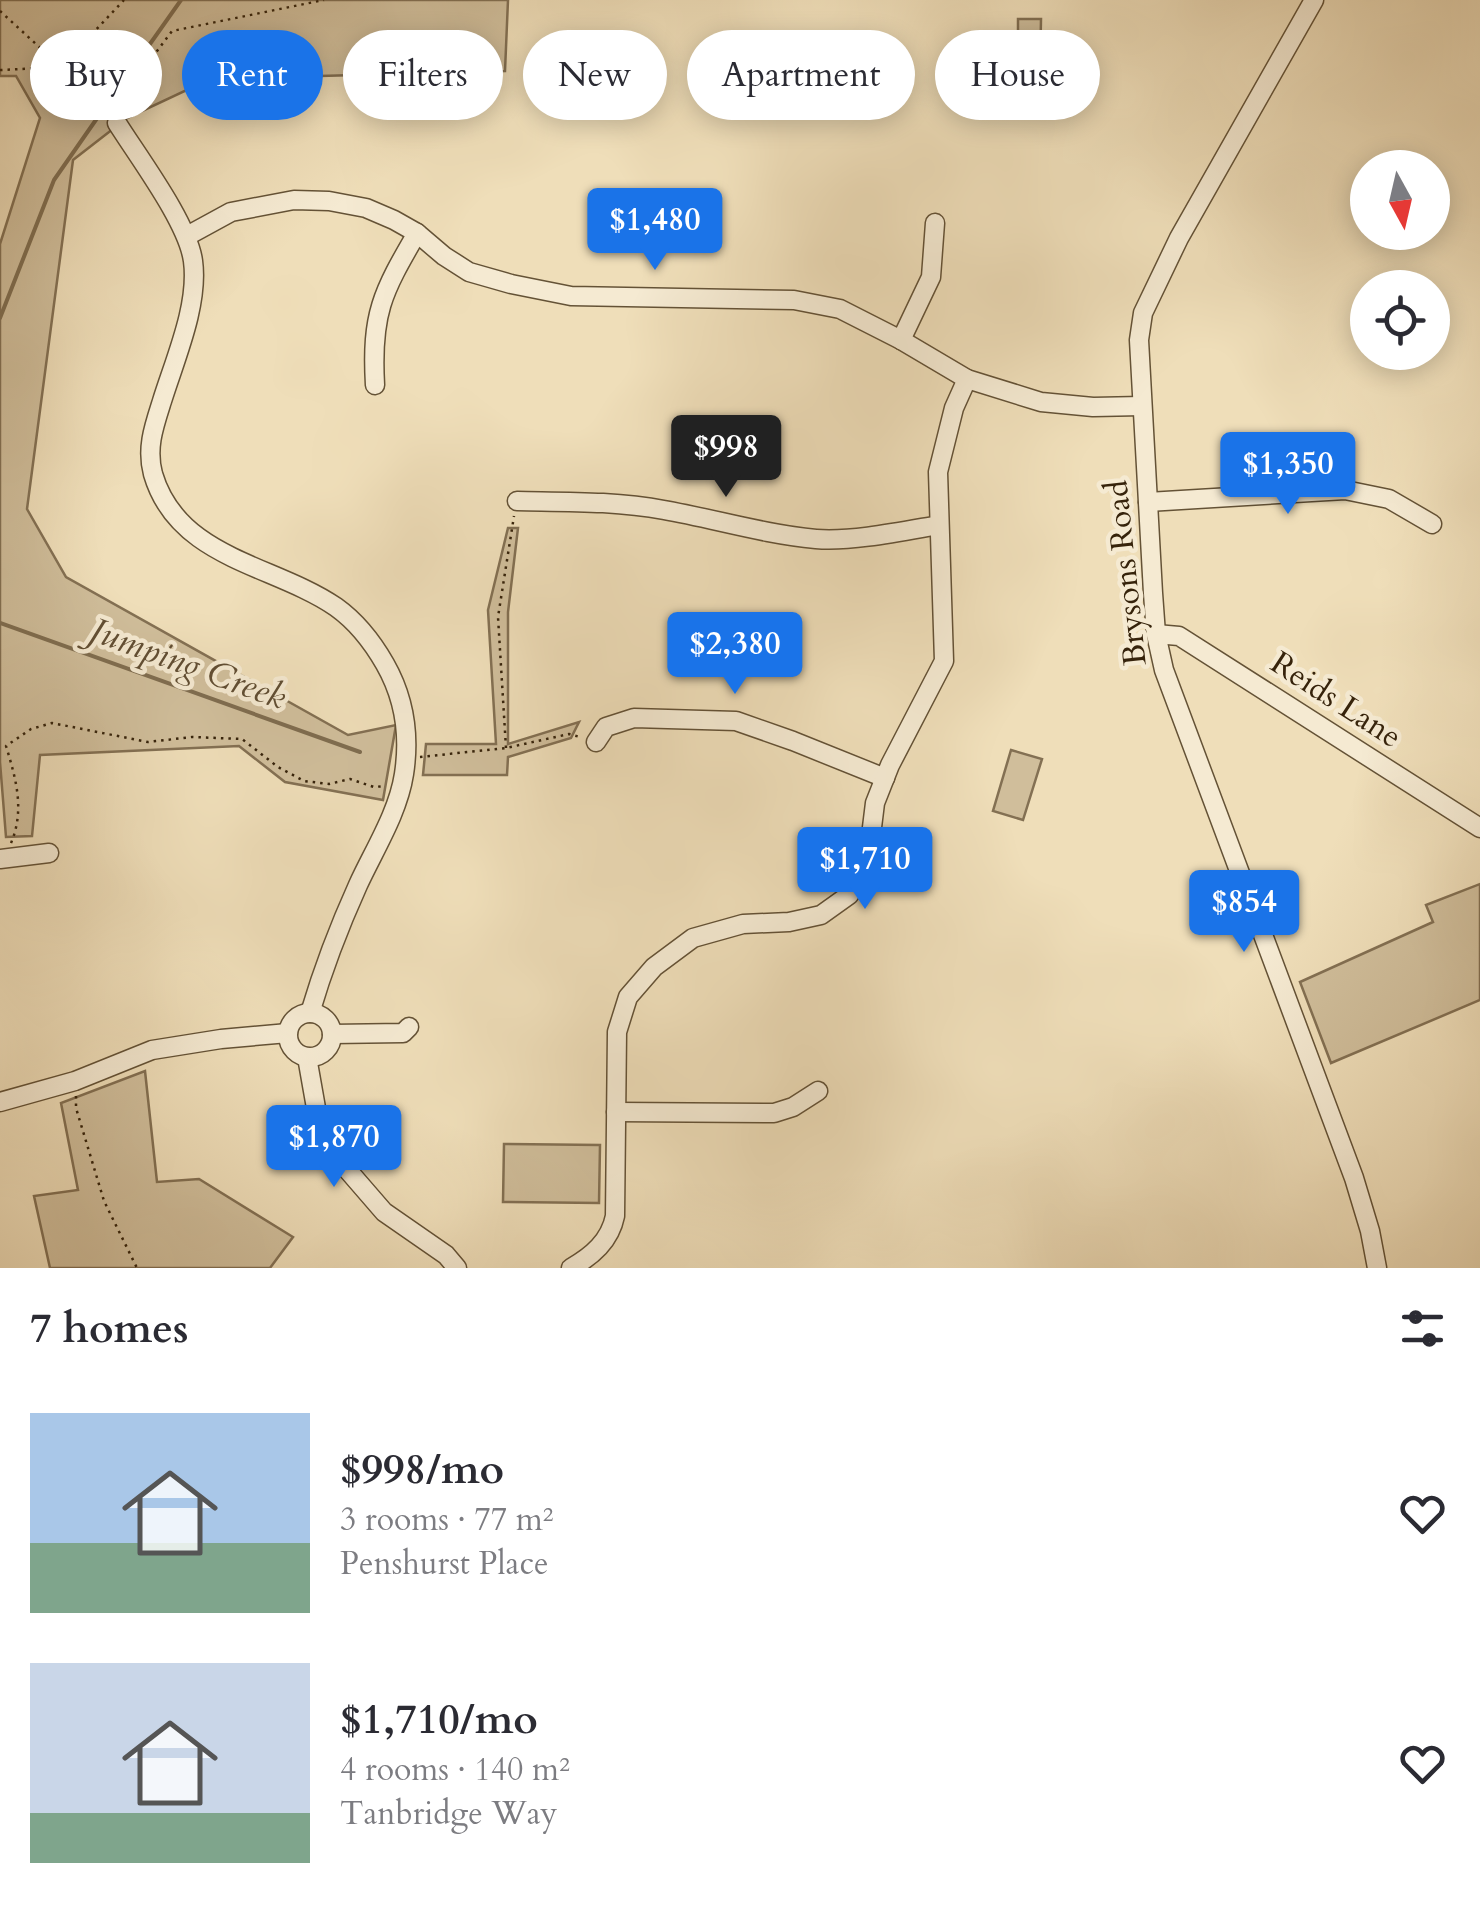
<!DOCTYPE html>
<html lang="en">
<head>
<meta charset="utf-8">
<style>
	:root { --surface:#fff; --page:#f7f7f7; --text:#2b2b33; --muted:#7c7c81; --accent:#1a73e8 }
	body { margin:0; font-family:Cardo,serif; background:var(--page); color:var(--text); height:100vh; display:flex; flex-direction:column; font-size:38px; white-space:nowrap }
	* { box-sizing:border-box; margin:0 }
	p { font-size:32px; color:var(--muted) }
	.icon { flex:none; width:55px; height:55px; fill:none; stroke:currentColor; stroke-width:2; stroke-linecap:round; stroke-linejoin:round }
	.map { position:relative; height:1268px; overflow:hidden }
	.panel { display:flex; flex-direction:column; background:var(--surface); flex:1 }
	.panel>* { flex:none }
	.hud { position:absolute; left:30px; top:30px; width:1420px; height:90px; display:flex; gap:20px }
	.needle { width:65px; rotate:172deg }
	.controls { position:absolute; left:1350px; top:150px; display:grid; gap:20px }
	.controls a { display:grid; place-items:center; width:100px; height:100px; border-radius:50%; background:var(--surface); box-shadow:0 5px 25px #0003; font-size:50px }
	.price { position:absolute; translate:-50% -85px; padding:0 22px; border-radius:10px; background:var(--accent); color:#fff; font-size:32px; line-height:65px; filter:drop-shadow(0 2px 5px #0008) }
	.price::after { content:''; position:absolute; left:50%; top:60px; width:30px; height:22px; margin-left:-15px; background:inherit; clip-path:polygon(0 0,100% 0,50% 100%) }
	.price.selected { background:#222; color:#fff }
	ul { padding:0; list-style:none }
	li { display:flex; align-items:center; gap:30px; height:250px; padding:0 30px }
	li span { display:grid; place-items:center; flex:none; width:280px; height:200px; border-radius:0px; color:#555 }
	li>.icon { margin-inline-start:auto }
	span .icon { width:120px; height:120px; fill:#fffc; stroke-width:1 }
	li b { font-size:42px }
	h2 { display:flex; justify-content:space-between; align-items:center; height:120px; padding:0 30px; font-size:42px }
	.chip { padding:0 35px; border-radius:45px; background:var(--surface); box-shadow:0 5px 25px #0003; font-size:35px; line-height:90px }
	.chip.selected { background:var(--accent); color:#fff }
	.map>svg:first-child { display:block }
	.green { fill:#d0be9b; stroke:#837053; stroke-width:2.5 }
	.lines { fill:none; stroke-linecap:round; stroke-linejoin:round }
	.stream { stroke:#7f6d50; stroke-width:4 }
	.minor-casing { stroke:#645236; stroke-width:21 }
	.path { stroke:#36230b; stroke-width:2.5; stroke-dasharray:2.5 5; stroke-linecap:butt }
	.minor { stroke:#f5ead2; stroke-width:18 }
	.labels { text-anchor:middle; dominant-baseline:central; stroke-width:9; stroke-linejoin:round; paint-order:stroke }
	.street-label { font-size:32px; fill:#36230b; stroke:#f5ead2 }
	.water-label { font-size:35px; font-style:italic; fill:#614e33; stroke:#f5ead2 }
</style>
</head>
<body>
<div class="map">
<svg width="1480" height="1268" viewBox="0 0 1480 1268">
	<rect width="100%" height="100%" fill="#efdeb9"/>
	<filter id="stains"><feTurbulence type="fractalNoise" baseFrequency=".002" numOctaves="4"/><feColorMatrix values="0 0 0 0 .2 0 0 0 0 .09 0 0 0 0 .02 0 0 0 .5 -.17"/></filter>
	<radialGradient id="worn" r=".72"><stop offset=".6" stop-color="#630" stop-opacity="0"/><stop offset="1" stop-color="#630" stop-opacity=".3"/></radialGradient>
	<g class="green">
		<polygon points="0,0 508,0 505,71 210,79 127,118 73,160 27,509 66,577 348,735 396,725 383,800 285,782 239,746 40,755 32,836 6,837 0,762 0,244 40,118 16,76 0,76"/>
		<polygon points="1018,19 1041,19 1040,68 1018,68"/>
		<polygon points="508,528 518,528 508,612 508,744 579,722 571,738 508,757 507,775 423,775 426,744 496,744 488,610"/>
		<polygon points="1011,750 1042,759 1023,820 993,811"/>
		<polygon points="1480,884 1480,1000 1331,1063 1300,982 1433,922 1426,905"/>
		<polygon points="145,1071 157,1182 199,1179 293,1237 270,1268 50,1268 34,1196 78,1190 61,1103"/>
		<polygon points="504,1144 600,1145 599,1203 503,1202"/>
	</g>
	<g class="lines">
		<g class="stream">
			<polyline points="109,102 181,0"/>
			<polyline points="0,318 54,180 100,114"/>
			<polyline points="0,623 360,752"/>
		</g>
		<defs>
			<g id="minor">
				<polyline points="1314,0 1179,238 1143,313 1139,340 1153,593 1156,634 1164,670 1354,1178 1370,1231 1377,1268"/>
				<path d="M 117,123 C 139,158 188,223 193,261 C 199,305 175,359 162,401 C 154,426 146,448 153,474 C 178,559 273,564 336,607 C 357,622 373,643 385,664 C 405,699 410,735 404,774 C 398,813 374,850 358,885 C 339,927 323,969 310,1013"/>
				<polyline points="187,236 231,212 294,200 329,201 366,208 394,220 417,233 444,256 469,272 511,284 571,296 794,300 840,309 901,340 967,379 1041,402 1093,407 1142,406"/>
				<polyline points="901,340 931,277 935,223"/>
				<path d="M 375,385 C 371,314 382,293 417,233"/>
				<path d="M 517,501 C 565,502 616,501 664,510 C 715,519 763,534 816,539 C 852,542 904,531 939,525"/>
				<polyline points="1148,502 1345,490 1389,499 1432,524"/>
				<polyline points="1156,634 1179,636 1480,828"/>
				<polyline points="596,742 606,727 634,718 736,721 793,741 885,778"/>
				<polyline points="0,859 49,853"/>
				<circle cx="310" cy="1035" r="22"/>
				<polyline points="332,1034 403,1033 409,1027"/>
				<polyline points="307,1057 316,1108 339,1160 384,1212 446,1255 457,1268"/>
				<polyline points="0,1102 75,1081 152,1050 221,1039 288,1033"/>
				<polyline points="616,1112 774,1113 793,1107 818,1091"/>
				<path d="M 571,1268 C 592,1256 610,1241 615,1216 L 617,1032 L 628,997 L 654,967 L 693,938 L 743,924 L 789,922 L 821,915 L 849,895 L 867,868 L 875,803 L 890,765 L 944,661 L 938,472 L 954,408 L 967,379"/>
			</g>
		</defs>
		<use href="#minor" class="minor-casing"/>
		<g class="path">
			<polyline points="0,11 61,67 124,0"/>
			<polyline points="0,70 61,67 94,93 106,110"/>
			<polyline points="121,108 130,100 154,55 172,31 324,0"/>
			<polyline points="506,748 498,617 514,516"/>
			<polyline points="420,757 506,748 569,734 580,737"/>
			<path d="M 11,843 C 25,810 16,779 6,746 L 31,729 L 52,723 L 148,742 L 192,737 L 242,739 L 278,767 L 304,781 L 329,784 L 350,779 L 374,787 L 385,786"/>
			<polyline points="76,1096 76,1108 104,1201 137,1268"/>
		</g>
		<use href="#minor" class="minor"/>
	</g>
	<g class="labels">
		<g class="street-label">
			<text transform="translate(1126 573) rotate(-96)">Brysons Road</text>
			<text transform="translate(1336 700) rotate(33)">Reids Lane</text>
		</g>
		<g class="water-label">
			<text transform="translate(188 664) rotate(20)">Jumping Creek</text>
		</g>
	</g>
	<rect width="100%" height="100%" filter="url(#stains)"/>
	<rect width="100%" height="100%" fill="url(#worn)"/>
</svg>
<div class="controls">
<a><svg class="needle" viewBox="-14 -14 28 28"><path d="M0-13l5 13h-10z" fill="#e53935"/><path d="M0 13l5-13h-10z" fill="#7c7c81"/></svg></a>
<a><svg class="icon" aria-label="locate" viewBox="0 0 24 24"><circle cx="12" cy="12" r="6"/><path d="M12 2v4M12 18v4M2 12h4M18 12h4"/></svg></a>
</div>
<b class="price" style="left:655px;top:273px">$1,480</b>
<b class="price selected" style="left:726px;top:500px">$998</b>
<b class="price" style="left:1288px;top:517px">$1,350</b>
<b class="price" style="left:735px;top:697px">$2,380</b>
<b class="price" style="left:865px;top:912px">$1,710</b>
<b class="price" style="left:1244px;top:955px">$854</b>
<b class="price" style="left:334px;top:1190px">$1,870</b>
<div class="hud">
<a class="chip">Buy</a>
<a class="chip selected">Rent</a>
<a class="chip">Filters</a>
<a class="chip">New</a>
<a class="chip">Apartment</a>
<a class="chip">House</a>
</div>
</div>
<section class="panel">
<h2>7 homes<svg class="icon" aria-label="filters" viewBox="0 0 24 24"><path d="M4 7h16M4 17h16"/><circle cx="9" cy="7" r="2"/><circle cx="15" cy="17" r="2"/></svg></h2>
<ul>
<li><span style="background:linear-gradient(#a9c7e8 65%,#7fa58c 0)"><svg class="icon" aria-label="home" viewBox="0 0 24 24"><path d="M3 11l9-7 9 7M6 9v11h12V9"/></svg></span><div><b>$998/mo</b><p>3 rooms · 77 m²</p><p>Penshurst Place</p></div><svg class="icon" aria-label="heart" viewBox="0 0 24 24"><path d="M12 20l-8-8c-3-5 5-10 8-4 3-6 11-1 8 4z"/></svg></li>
<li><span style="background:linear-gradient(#c9d6e8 75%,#7fa58c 0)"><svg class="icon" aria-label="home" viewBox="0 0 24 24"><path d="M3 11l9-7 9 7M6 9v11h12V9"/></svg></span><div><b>$1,710/mo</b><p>4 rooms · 140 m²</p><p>Tanbridge Way</p></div><svg class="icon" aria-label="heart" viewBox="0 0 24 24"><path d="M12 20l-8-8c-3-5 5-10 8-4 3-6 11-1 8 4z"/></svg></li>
</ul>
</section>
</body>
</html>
